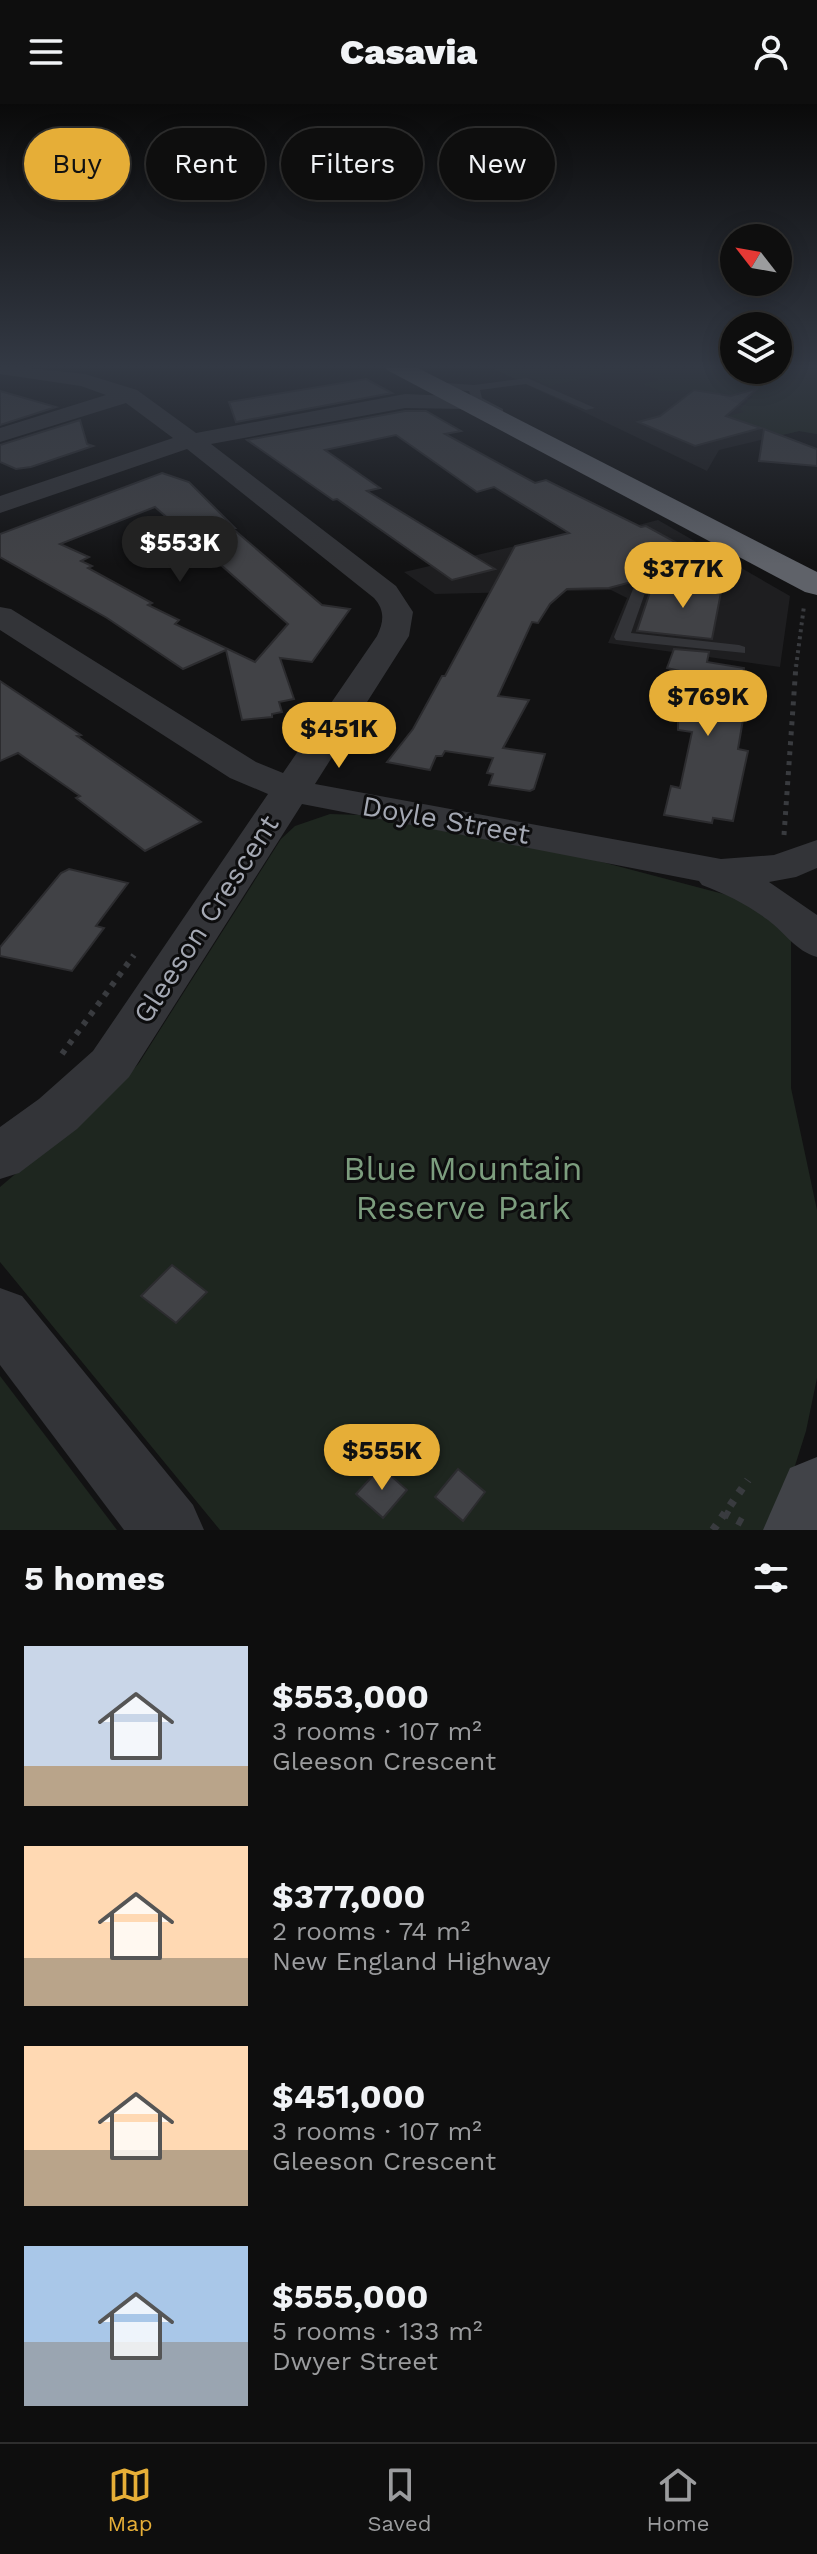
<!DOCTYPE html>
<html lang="en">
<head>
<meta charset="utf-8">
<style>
	:root { --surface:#0e0e0e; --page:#1c1c1c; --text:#f1f3f6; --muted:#9b9c9e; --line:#2e2e2e; --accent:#e6ae37 }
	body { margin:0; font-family:"Work Sans",sans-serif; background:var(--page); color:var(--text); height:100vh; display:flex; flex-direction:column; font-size:30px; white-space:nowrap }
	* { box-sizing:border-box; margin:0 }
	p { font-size:26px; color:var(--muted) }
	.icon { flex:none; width:44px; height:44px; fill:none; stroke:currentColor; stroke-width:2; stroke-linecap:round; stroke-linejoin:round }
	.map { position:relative; height:1426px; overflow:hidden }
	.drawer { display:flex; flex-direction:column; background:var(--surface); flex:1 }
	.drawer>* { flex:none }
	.top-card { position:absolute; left:24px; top:24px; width:770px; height:72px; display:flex; gap:16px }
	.needle { width:52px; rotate:301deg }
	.controls { position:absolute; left:720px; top:120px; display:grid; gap:16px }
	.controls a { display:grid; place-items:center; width:72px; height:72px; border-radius:50%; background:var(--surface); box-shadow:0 4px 20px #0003,0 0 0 2px var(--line); font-size:40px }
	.price { position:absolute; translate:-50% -68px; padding:0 18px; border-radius:28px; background:var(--accent); color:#111; font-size:26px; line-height:52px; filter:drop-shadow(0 2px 4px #0008) }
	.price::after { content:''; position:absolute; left:50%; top:48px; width:24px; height:18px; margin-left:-12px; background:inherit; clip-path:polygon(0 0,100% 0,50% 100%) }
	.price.active { background:#222; color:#fff }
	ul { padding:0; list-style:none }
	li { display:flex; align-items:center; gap:24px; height:200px; padding:0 24px }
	li span { display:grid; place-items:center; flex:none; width:224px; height:160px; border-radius:0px; color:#555 }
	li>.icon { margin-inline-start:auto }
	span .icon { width:96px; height:96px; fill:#fffc; stroke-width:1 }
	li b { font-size:34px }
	h2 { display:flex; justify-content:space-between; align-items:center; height:96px; padding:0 24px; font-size:34px }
	.chip { padding:0 28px; border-radius:36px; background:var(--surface); box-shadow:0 4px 20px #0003,0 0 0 2px var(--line); font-size:28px; line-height:72px }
	.chip.active { background:var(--accent); color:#111 }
	header { display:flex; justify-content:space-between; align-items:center; height:104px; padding:0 24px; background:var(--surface); font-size:36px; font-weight:800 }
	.tab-bar { display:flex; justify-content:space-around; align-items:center; height:112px; border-top:2px solid var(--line); background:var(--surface); font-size:22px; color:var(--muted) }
	.tab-bar a { display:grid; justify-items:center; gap:4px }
	.tab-bar .active { color:var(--accent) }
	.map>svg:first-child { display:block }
	.built { fill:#1e1e20 }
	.green { fill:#1e261f }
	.building { fill:#414246; stroke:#2c2c2f; stroke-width:2; fill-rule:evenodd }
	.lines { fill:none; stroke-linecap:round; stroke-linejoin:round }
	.path-far3 { stroke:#393b3f; stroke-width:4; stroke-dasharray:3 4; stroke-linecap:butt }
	.path-far2 { stroke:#393b3f; stroke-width:5; stroke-dasharray:4 6; stroke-linecap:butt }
	.path-far1 { stroke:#393b3f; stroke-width:6; stroke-dasharray:5 7; stroke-linecap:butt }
	.path { stroke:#393b3f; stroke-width:8; stroke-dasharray:6 9; stroke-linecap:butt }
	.lane { fill:#333438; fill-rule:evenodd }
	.street { fill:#333438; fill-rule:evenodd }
	.secondary { fill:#414348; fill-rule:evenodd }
	.highway { fill:#5f6269; fill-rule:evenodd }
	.labels { text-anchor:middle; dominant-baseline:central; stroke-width:6; stroke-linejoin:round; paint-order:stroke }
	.street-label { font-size:28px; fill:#a4a8b3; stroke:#0d0d0e }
	.near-park-label { font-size:34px; fill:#7c9d7e; stroke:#0d0d0e }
</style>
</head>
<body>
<header><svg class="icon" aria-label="menu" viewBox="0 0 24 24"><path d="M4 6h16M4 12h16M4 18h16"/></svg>Casavia<svg class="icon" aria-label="person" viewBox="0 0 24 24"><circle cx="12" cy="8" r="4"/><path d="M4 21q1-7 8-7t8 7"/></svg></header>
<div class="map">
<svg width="817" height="1426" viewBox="0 0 817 1426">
	<rect width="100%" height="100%" fill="#121213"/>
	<g class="built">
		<polygon points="486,261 734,261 734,266 778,266 778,261 817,261 817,330 799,327 719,346 707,367"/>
		<polygon points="658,416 790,492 780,563 608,539 627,494 611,486 435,490 404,468 532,438 544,445"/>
	</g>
	<g class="green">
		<polygon points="486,261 734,261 734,266 778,266 778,261 817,261 817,330 799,327 782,331 728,312 744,308 740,305 753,292 740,290 737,293 694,286 661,287 642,280 659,276 651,272 654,271 629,264 550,282 530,273 513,274"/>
		<polygon points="330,710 359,711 579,752 731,792 746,796 791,835 791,984 817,1106 817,1274 806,1327 786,1390 767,1426 220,1426 0,1158 0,1083 119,982 139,959 281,735 295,722"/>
		<polygon points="0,1272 117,1426 0,1426"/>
	</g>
	<g class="building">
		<polygon points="366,275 392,289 236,318 229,298"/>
		<polygon points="758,284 726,312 761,324 695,342 638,318 660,312 694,286 731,292"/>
		<polygon points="0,287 56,303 0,321"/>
		<polygon points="405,307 426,307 461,327 445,330 535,379 546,376 641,423 646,422 710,457 609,484 567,485 550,500 538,519 532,518 498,592 529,596 503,644 545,650 534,685 530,687 489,681 493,670 487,669 493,654 445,647 442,652 436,652 430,666 387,658 413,625 442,572 445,572 515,442 569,429 494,383 477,388 396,331 325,346 380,384 367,387 495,465 452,476 337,395 333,396 247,336"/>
		<polygon points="80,316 87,340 93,342 31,363 16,365 0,358 0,341"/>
		<polygon points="764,325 817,345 817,362 759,357"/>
		<path d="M 162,369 L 189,378 L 235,424 L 232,424 L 322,501 L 350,505 L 312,558 L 280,554 L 294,595 L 279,598 L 282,608 L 272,610 L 272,613 L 242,616 L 226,546 L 183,565 L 107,514 L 0,453 L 0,430 ZM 155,403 L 288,520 L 255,558 L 175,520 L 179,516 L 148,501 L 152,499 L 88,464 L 92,462 L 81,457 L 89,453 L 60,440 Z"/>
		<polygon points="704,473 722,483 712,535 637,527 650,488"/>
		<polygon points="674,545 709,548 707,558 744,564 739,597 746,598 738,645 748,647 733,717 713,714 712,719 664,711 671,682 680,684 692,628 678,626 678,611 675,611 680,567 667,564"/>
		<polygon points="0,577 81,631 77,632 201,718 145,747 76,694 80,692 18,649 0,657"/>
		<polygon points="69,765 128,779 96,822 104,824 72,867 0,852 0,843 61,769"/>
		<polygon points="172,1161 207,1188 176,1219 141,1192"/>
		<polygon points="381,1363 407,1386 383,1414 356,1390"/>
		<polygon points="458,1365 485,1388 463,1417 435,1393"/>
	</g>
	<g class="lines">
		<polyline class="path-far3" points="796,563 804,502"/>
		<polyline class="path-far2" points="784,731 796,561"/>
		<polyline class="path-far1" points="62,950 134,851"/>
		<g class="path">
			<polyline points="724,1409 750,1423"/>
			<polyline points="713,1426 748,1376"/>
		</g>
		<g class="lane">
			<polygon points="527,274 595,304 586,306 526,280 480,286 482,294 503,305 503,309 499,310 473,298 469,287 432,284 427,281 432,278 474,281"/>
			<polygon points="703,462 710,466 708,469 646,486 631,529 739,541 745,543 745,549 616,536 614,533 635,480"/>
		</g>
		<g class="street">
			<path d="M 0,261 L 85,270 L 137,286 L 196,329 L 405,290 L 474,293 L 477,298 L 466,305 L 405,304 L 211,340 L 396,482 L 413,508 L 409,532 L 315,680 L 721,755 L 774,751 L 817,736 L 817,764 L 796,773 L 769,778 L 817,811 L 817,853 C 796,847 786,830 768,816 C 748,801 726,790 702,781 L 699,777 L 302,700 L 129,973 L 77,1025 L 19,1069 L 0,1075 L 0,1023 L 39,995 L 93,947 L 268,690 L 230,674 L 0,526 L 0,503 L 11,505 L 256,658 L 283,669 L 377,532 C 384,518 385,506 374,494 L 187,345 L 0,409 L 0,392 L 173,334 L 126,299 L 0,338 L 0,324 L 106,291 L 81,282 L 0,270 Z"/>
			<polygon points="0,1184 22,1192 193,1401 204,1426 124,1426 0,1261"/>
		</g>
		<polygon class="secondary" points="817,1353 817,1426 763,1426 790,1364"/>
		<polygon class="highway" points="384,261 412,261 817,468 817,491 805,488 387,266"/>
	</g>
	<linearGradient id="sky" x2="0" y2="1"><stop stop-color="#0a0a0a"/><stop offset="0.57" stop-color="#333944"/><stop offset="1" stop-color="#333944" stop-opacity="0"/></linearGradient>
	<rect width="817" height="461" fill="url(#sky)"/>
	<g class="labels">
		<g class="street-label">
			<text transform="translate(446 716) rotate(10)">Doyle Street</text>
			<text transform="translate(206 815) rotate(-57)">Gleeson Crescent</text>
		</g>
		<g class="near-park-label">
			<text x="463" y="1064">Blue Mountain<tspan x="463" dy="39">Reserve Park</tspan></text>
		</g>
	</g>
</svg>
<div class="controls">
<a><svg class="needle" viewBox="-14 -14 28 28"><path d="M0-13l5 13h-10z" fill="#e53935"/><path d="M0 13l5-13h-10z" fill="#9b9c9e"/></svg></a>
<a><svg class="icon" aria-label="layers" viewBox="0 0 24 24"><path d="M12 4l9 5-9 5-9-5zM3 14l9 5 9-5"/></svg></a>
</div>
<b class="price active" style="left:180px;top:480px">$553K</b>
<b class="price" style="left:683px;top:506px">$377K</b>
<b class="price" style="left:708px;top:634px">$769K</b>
<b class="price" style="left:339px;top:666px">$451K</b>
<b class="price" style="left:382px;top:1388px">$555K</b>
<div class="top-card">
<a class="chip active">Buy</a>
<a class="chip">Rent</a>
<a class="chip">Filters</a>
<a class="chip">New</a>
</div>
</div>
<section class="drawer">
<h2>5 homes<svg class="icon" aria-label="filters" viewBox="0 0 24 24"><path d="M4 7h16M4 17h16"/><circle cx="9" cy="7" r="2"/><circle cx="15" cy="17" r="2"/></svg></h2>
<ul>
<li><span style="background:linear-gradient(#c9d6e8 75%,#b9a48a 0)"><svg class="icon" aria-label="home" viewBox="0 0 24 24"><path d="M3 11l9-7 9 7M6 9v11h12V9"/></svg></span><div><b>$553,000</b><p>3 rooms · 107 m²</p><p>Gleeson Crescent</p></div></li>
<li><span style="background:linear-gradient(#ffd9b3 70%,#b9a48a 0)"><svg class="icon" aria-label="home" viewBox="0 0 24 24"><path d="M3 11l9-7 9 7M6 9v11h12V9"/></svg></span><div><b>$377,000</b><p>2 rooms · 74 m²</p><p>New England Highway</p></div></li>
<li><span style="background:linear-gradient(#ffd9b3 65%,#b9a48a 0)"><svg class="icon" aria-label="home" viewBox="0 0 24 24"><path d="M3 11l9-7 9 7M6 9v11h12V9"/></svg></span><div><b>$451,000</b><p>3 rooms · 107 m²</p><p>Gleeson Crescent</p></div></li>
<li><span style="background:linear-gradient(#a9c7e8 60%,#9aa5b1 0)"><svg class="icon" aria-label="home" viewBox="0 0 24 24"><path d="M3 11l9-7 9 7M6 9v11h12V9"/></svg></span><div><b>$555,000</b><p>5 rooms · 133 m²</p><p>Dwyer Street</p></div></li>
</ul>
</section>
<nav class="tab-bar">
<a class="active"><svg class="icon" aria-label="map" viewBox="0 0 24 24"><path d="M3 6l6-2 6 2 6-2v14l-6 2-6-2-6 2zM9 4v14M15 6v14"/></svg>Map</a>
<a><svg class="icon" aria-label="saved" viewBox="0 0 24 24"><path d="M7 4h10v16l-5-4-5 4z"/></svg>Saved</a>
<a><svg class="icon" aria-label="home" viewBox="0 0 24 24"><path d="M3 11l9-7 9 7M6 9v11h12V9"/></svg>Home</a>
</nav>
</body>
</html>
